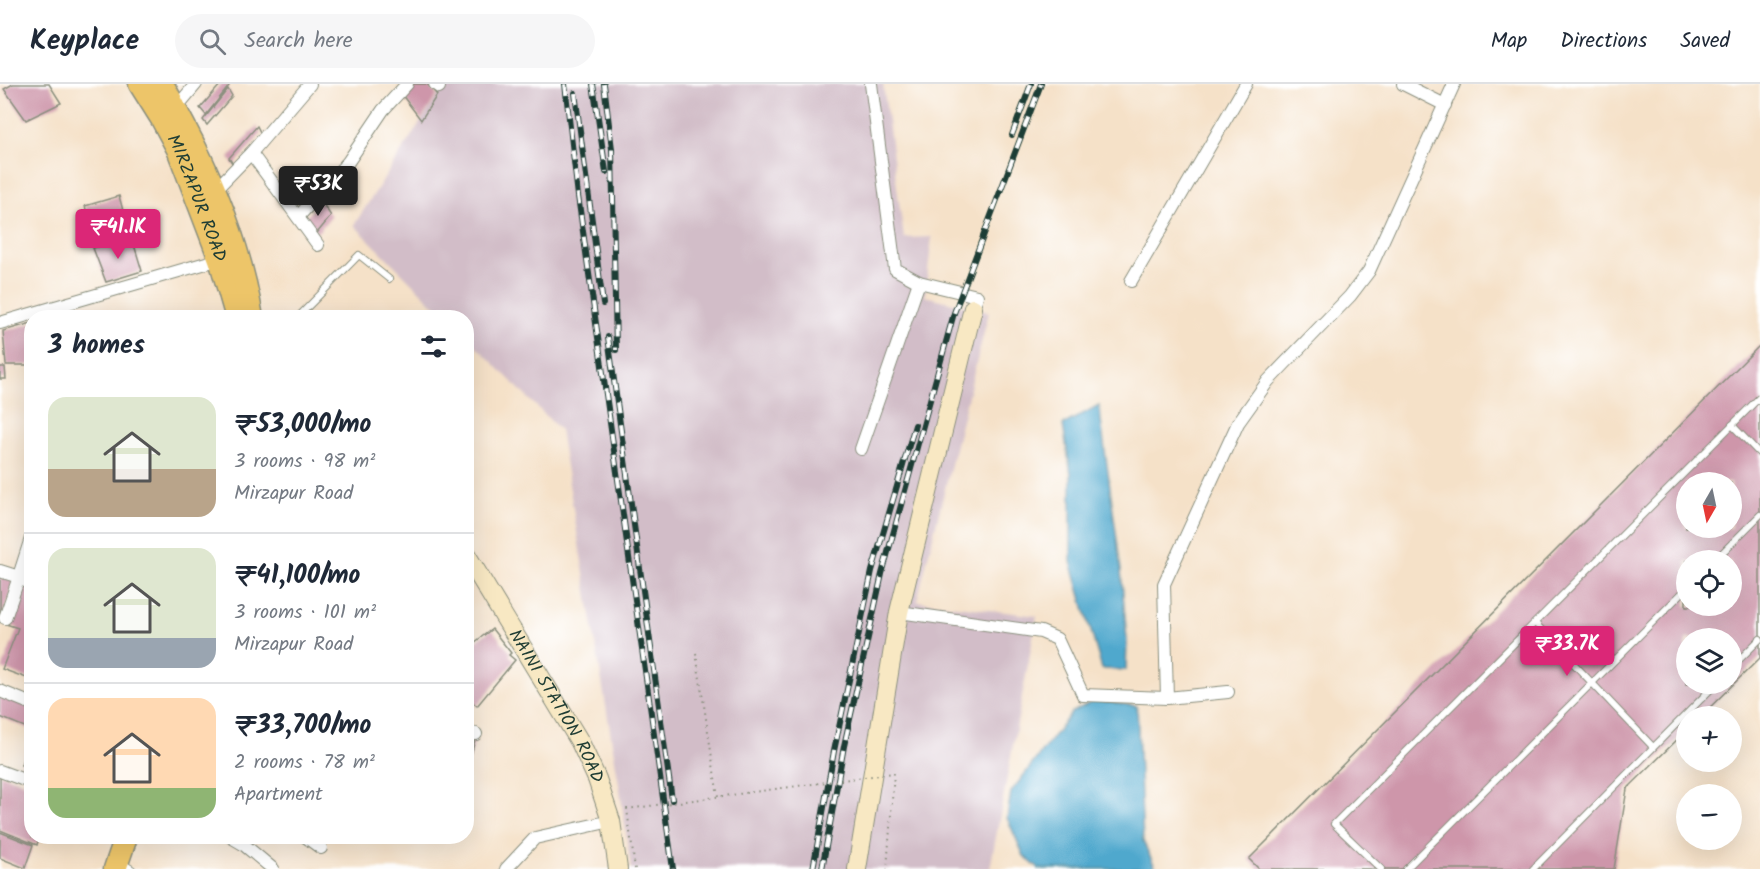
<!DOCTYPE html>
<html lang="en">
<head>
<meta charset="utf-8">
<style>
	:root { --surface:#fff; --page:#f6f6f7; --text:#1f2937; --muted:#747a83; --line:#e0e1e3; --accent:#db2777 }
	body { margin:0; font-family:Kalam,sans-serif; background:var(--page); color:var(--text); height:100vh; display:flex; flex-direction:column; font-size:22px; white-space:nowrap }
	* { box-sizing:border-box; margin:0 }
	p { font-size:20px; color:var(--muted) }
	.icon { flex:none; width:33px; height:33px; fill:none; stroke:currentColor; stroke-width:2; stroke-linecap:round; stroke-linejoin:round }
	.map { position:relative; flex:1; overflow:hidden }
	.drawer { position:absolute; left:24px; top:226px; width:450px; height:534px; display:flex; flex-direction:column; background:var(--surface); border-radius:24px; box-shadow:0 6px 24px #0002 }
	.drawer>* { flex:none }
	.needle { width:39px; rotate:189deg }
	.buttons { position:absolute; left:1676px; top:388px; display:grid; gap:12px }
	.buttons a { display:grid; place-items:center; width:66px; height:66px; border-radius:50%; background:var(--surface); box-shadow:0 6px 24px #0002; font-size:30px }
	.price { position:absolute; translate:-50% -51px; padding:0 14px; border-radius:6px; background:var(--accent); color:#fff; font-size:20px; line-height:39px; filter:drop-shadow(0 2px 3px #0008) }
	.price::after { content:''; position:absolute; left:50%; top:36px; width:18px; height:14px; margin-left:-9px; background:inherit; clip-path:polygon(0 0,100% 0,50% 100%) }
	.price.active { background:#222; color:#fff }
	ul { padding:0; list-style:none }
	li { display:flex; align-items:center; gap:18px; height:150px; padding:0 24px }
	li+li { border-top:2px solid var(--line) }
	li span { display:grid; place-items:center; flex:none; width:168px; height:120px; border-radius:18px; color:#555 }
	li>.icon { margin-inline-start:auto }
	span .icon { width:72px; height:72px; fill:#fffc; stroke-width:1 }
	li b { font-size:26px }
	h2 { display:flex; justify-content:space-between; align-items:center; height:72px; padding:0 24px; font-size:26px }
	header { display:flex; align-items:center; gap:36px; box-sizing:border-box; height:84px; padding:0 30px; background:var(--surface); border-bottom:2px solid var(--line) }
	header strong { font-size:28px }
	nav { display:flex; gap:33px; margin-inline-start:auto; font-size:21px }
	.search { width:420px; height:54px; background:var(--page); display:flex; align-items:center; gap:15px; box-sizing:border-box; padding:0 21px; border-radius:33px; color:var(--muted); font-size:22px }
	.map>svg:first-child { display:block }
	.industrial { fill:#d2bdc8 }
	.water { fill:#4fa8cd; stroke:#377280; stroke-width:1.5 }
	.building { fill:#ce96aa; fill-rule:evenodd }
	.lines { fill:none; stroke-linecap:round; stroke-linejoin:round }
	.lane-casing { stroke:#8a8f7e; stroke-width:8 }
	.street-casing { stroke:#8a8f7e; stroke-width:14 }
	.secondary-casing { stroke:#8a8f7e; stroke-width:20 }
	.highway-casing { stroke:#8a8f7e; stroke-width:25 }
	.path { stroke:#8a8f7e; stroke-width:2; stroke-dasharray:1.5 4.5; stroke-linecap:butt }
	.lane { stroke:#fff; stroke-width:6 }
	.street { stroke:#fff; stroke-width:12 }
	.secondary { stroke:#f8e8c3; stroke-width:18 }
	.highway { stroke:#edc569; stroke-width:22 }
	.rail-casing { stroke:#1f3d34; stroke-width:6 }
	.rail { stroke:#fff; stroke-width:4; stroke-dasharray:11; stroke-linecap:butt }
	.path-bridge { stroke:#8a8f7e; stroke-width:2; stroke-dasharray:1.5 4.5; stroke-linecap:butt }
	.labels { text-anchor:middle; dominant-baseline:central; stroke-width:6; stroke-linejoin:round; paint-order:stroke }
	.street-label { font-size:18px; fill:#1f3d34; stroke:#fff }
</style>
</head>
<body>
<header>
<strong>Keyplace</strong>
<div class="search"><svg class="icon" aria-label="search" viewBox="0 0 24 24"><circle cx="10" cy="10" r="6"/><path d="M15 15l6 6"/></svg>Search here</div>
<nav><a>Map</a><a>Directions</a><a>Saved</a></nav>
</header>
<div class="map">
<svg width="1760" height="785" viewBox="0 0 1760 785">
	<rect width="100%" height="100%" fill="#fff"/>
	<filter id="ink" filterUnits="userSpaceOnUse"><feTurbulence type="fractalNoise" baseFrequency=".0167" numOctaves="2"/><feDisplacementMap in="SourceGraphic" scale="12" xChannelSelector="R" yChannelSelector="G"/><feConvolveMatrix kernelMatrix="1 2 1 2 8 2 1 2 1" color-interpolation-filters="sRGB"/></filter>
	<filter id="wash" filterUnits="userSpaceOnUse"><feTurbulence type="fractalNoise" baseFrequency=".008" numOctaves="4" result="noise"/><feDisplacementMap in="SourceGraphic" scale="24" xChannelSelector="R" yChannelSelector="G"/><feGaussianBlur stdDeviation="1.35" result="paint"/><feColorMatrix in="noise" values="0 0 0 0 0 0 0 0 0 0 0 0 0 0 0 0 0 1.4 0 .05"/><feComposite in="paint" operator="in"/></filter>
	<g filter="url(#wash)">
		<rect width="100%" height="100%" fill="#f5e1c8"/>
		<polygon class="industrial" points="445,0 883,0 904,154 932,153 925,212 989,228 917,517 1037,532 990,785 631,785 620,706 560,346 467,253 466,234 447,234 354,141"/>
		<g class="water">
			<polygon points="1099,321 1121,486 1127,556 1126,586 1102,585 1071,478 1071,390 1063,341"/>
			<polygon points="1095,616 1137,622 1143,757 1156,785 1039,785 1024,772 1007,734 1011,708 1072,628"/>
		</g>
		<g id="blocks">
			<g class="building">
				<polygon points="13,0 49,0 61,19 26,36 4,5"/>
				<polygon points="221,0 228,0 229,2 206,31 200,24"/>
				<polygon points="414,0 427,0 437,11 421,36 402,11"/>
				<polygon points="228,5 232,12 207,41 203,36"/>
				<polygon points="257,42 261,50 234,82 229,74"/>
				<polygon points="119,112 130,152 95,162 85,122"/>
				<polygon points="321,117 331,132 317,149 304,135"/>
				<polygon points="132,154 142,187 106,198 93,164"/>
				<polygon points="32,239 32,281 6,281 3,247"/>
				<path d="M 1760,261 L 1760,574 L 1700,633 L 1686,633 L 1686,647 L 1627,705 L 1614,785 L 1259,785 L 1249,775 ZM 1686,399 L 1731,399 L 1731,444 L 1686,444 ZM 1686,477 L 1731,477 L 1731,522 L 1686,522 ZM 1686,555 L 1731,555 L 1731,600 L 1686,600 Z"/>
				<polygon points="0,283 5,283 6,295 0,295"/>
				<polygon points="32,465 32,495 22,492"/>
				<polygon points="0,493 14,497 0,539"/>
				<polygon points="19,498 32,501 32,596 2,585 18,544 6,540"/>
				<polygon points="492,545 511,569 509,571 515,576 477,622 466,612 466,565"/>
				<polygon points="0,611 32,623 32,646 0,633"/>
				<polygon points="466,651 476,652 467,686 466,686"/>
				<polygon points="27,662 32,664 32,684 21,681"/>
				<polygon points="0,690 32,701 32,753 39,753 37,761 0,746"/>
				<polygon points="0,748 33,761 25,784 0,774"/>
			</g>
		</g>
	</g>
	<g filter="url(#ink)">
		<use href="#blocks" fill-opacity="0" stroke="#8a8f7e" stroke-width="1.5"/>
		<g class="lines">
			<defs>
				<g id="lane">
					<polyline points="297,234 359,171 389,195"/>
					<polyline points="1732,341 1760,370"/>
					<polyline points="1714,477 1760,431"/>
					<polyline points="1535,539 1653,663"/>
					<polyline points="1731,584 1760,555"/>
					<polyline points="121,778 132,785"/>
					<polyline points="1381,785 1334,740 1760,313"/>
					<polyline points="1406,785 1686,505"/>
					<polyline points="1533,785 1716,600"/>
				</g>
				<g id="street">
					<polyline points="435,0 439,3"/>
					<polyline points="871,0 895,185 919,198"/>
					<polyline points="1403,0 1445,21"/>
					<polyline points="175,25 196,0"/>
					<polyline points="251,69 318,161"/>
					<polyline points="214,107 251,69 310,0"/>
					<polyline points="298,133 348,78 383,26 407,0"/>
					<polyline points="1131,197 1246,0"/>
					<polyline points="0,239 220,175"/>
					<polyline points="861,365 919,198 977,212 973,224"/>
					<polyline points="32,451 18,495 32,499"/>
					<polyline points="0,487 19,493 5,534"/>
					<polyline points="899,528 1041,548 1057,555 1083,611 1167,614 1228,608"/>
					<polyline points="0,607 32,620"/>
					<polyline points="1167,614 1164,500 1238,339 1268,297 1350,212 1369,187 1454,0"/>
					<polyline points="466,648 476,650"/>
					<polyline points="0,687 32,699"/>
					<polyline points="231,753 243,760 273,785"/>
					<polyline points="306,753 321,764"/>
					<polyline points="506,785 535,754 611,737"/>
				</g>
				<g id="secondary">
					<path id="s1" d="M 466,470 L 580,658 L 597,695 L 611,737 L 618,785"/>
					<polyline points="857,785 899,528 973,224"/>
				</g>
				<g id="highway">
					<path id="s2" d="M 140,0 L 162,35 L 178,65 L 220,175 L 237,234"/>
					<path d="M 162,0 C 170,13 176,27 183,40 C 215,100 241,167 252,234"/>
					<polyline points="115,785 126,753"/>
				</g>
			</defs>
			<use href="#lane" class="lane-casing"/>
			<use href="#street" class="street-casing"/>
			<use href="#secondary" class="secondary-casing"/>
			<use href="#highway" class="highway-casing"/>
			<polyline class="path" points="696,569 718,713"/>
			<use href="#lane" class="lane"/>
			<use href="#street" class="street"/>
			<use href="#secondary" class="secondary"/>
			<use href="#highway" class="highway"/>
			<defs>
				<g id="rail">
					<polyline points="565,0 578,112 673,785"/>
					<polyline points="593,0 606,88"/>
					<polyline points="604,0 612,65 616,266"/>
					<polyline points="575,9 603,220"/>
					<polyline points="1012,51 1031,0"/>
					<polyline points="608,253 672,716"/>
					<polyline points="813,785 834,667 872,487 915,341"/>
					<polyline points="822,785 844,662 882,490 954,229 1041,0"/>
				</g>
			</defs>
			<use href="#rail" class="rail-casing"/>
			<use href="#rail" class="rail"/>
			<polyline class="path-bridge" points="635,785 627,725 894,689 887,785"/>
		</g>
	</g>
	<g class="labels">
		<g class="street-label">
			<text stroke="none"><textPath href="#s2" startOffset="128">MIRZAPUR ROAD</textPath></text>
			<text stroke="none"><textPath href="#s1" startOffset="177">NAINI STATION ROAD</textPath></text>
		</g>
	</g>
</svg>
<div class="buttons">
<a><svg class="needle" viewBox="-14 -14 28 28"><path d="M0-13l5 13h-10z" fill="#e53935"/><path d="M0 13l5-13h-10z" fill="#747a83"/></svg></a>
<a><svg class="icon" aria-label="locate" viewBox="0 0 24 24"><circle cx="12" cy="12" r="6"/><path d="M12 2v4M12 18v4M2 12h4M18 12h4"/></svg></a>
<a><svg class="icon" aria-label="layers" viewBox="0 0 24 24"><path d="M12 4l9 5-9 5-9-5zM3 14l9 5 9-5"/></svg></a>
<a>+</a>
<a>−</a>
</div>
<b class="price active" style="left:318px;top:133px">₹53K</b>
<b class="price" style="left:118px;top:176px">₹41.1K</b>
<b class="price" style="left:1567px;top:593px">₹33.7K</b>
<section class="drawer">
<h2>3 homes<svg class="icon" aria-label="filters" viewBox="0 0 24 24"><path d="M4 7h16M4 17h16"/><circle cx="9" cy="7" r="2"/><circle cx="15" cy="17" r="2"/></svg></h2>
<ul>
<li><span style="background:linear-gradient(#dfe7d0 60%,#b9a48a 0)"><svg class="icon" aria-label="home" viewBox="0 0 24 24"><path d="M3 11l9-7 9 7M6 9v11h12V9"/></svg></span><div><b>₹53,000/mo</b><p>3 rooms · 98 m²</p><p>Mirzapur Road</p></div></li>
<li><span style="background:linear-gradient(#dfe7d0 75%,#9aa5b1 0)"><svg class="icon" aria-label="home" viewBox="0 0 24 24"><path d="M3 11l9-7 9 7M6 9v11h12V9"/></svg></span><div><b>₹41,100/mo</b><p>3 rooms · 101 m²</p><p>Mirzapur Road</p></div></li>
<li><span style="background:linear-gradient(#ffd9b3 75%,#8fb573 0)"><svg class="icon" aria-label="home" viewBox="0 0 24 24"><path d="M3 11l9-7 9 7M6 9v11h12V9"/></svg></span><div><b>₹33,700/mo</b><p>2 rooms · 78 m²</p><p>Apartment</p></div></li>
</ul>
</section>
</div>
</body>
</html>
